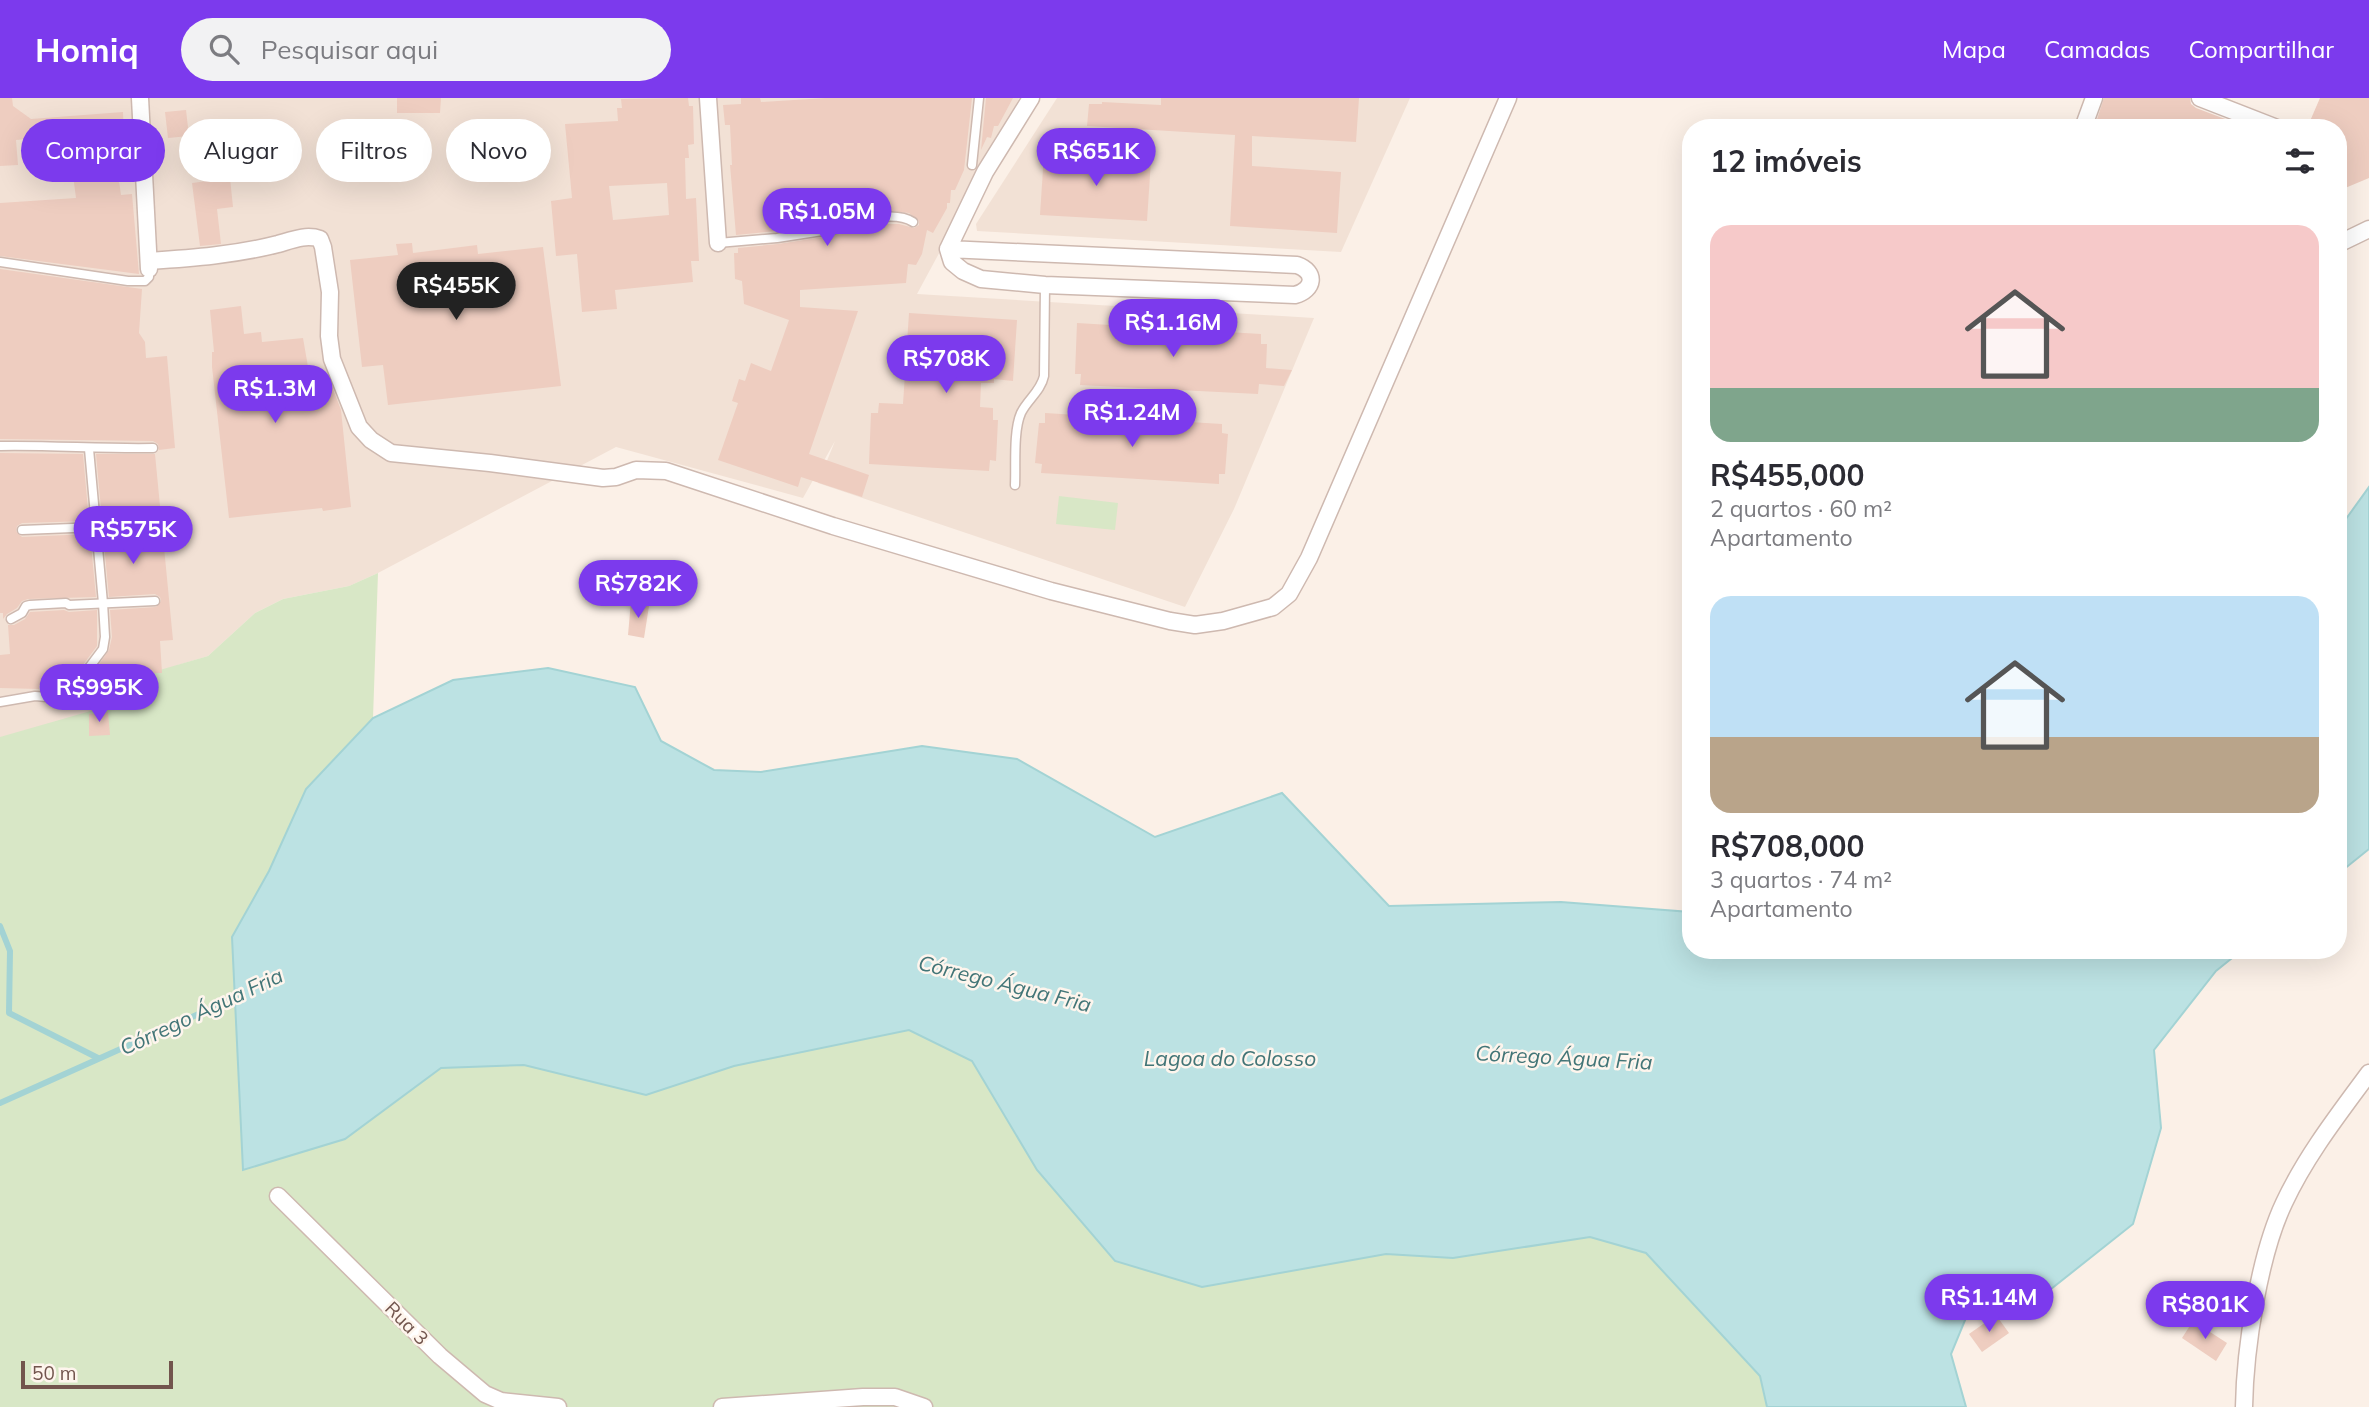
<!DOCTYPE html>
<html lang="pt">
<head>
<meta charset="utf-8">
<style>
	:root { --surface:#fff; --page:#f2f2f3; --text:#2b2b33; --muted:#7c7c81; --accent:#7c3aed }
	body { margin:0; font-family:Mulish,sans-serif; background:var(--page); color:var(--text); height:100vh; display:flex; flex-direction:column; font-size:26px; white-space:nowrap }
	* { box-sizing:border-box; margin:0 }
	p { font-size:23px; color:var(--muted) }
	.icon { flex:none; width:38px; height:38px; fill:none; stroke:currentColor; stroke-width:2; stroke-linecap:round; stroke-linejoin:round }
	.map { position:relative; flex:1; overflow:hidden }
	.drawer { position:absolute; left:1682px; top:21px; width:665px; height:840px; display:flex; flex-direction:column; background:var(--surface); border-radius:28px; box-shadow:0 7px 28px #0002 }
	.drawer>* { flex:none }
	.top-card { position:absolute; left:21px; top:21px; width:665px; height:63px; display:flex; gap:14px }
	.scale { position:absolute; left:21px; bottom:18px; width:152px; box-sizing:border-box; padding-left:7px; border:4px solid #72554d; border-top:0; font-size:19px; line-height:24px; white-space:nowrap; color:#72554d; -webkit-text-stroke:5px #fef5ed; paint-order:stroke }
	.price { position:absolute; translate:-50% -60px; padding:0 16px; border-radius:24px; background:var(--accent); color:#fff; font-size:23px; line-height:46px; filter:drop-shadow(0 2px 4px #0008) }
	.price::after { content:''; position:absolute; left:50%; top:42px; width:21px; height:16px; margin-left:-10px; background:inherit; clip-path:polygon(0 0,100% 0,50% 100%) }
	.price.active { background:#222; color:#fff }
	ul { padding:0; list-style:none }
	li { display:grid; align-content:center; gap:14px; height:371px; padding:0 28px }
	li span { display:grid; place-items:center; height:217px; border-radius:21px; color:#555 }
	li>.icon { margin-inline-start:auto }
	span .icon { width:126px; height:126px; fill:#fffc; stroke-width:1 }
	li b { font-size:30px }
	h2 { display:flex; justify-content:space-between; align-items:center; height:84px; padding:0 28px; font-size:30px }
	.tag { padding:0 24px; border-radius:32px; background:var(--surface); box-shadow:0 7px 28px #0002; font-size:24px; line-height:63px }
	.tag.active { background:var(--accent); color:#fff }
	header { display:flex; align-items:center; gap:42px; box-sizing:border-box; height:98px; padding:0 35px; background:var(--accent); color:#fff }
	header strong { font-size:33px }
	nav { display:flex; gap:38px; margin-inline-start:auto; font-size:24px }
	.search { width:490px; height:63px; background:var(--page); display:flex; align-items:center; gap:18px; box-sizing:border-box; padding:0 24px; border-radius:38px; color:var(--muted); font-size:26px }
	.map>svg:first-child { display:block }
	.residential { fill:#f2e1d5 }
	.green { fill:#d8e7c6 }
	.water { fill:#bce2e3; stroke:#a3d3d4; stroke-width:2 }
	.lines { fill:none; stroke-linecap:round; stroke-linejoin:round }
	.stream { stroke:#a3d3d4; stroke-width:6 }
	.building { fill:#eecdc0; fill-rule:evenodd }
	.service-casing { stroke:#ceb9b0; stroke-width:11 }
	.minor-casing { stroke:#ceb9b0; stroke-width:19 }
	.service { stroke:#fff; stroke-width:8 }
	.minor { stroke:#fff; stroke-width:16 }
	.labels { text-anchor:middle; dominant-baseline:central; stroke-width:5; stroke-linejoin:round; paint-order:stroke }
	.street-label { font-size:19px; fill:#72554d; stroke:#fef5ed }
	.water-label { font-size:21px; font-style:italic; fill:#427577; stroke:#fef5ed }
</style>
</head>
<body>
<header>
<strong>Homiq</strong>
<div class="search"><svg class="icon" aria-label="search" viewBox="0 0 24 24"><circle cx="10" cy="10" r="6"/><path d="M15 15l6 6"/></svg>Pesquisar aqui</div>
<nav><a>Mapa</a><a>Camadas</a><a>Compartilhar</a></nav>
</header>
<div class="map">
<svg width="2369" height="1309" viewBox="0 0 2369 1309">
	<rect width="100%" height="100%" fill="#fbf0e7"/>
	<g class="residential">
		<polygon points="0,0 1019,0 989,69 964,109 917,196 1314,220 1234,411 1185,509 818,385 835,343 803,400 616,349 378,475 349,488 283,501 255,515 208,558 178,567 199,767 0,662"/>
		<polygon points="1057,0 1410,0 1341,154 977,133 976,126"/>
	</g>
	<g class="green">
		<polygon points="1059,398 1118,405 1115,432 1056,426"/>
		<polygon points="378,475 373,620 306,691 269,773 232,839 345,1041 441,970 524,967 646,997 734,968 909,931 972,963 1037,1072 1386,1156 1453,1160 1590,1139 1646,1155 1760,1278 1767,1309 0,1309 0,639 94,612 123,598 146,576 208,558 255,515 283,501 349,488"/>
	</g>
	<g class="water">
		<polygon points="2369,389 2369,751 2338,776 2338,432"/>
		<polygon points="548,570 635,589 661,643 714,672 761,674 922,648 1017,661 1155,739 1282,695 1389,808 1561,804 1690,814 1690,852 2242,852 2216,873 2154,952 2161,1030 2133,1126 2051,1191 1975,1198 1951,1256 1966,1309 1767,1309 1760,1278 1646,1155 1590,1139 1453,1160 1386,1156 1202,1189 1115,1163 1037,1072 972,963 909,932 734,968 646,997 524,967 441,970 345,1041 243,1072 232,839 269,773 306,691 373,620 453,582"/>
	</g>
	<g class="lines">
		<g class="stream">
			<polyline points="0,828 10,853 9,915 98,960"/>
			<polyline points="0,1005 241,897"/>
		</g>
	</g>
	<g class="building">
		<polygon points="0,0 12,0 13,8 31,21 123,14 124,40 113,41 121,97 132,96 139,176 0,158 0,105 76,100 71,62 53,64 51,39 16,42 18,67 0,68"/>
		<polygon points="397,0 441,0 440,15 397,15"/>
		<path d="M 688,0 L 689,8 L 693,8 L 694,46 L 688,47 L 689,60 L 685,60 L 686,101 L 696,100 L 699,163 L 691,163 L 693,184 L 615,192 L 617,211 L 582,214 L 577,156 L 556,158 L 551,103 L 572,100 L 565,26 L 618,23 L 617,10 L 622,10 L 621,1 ZM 667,85 L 669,117 L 613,122 L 609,88 Z"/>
		<polygon points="741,0 760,0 761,4 826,0 972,0 964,72 955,92 951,92 950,105 947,105 947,110 933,135 927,132 922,156 916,167 908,166 906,185 800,192 800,209 858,213 809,356 869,377 862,399 801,379 798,389 718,362 738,305 732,303 739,281 745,283 751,265 771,273 789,222 744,206 742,183 735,181 734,155 738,155 738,150 778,146 856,134 877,126 899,126 914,130 919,127 919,123 909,115 883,112 866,116 853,122 776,133 736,137 730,67 732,67 730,27 725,27 723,7 741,6"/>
		<polygon points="986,0 1013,0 998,28 994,28 991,40 987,39 981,52"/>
		<polygon points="1161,0 1359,0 1356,44 1252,38 1252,68 1341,74 1337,135 1230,128 1235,37 1087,28 1089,6 1102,6 1102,4 1161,7"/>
		<polygon points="2104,0 2190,0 2191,6 2196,10 2233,24 2231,30 2094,30"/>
		<polygon points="2320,0 2369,0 2369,80 2338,93 2338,30 2307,30"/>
		<polygon points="186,12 189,38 168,40 165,14"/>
		<polygon points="1044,56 1151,62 1147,123 1040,117"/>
		<polygon points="230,80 233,109 217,111 221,146 200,148 192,85"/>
		<polygon points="412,145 413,155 477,147 478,156 543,149 561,288 388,307 383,267 362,269 350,162 398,157 396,146"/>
		<polygon points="0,171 142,191 139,235 145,244 146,260 167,258 175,350 159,352 158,346 153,343 0,341"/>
		<polygon points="241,208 244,236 261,234 262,244 303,240 311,286 330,283 341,312 351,409 323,413 322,410 229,420 212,269 212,254 214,254 210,212"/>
		<polygon points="909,215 1017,222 1013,283 994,281 994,285 981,285 980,309 993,310 993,322 998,322 996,363 990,362 989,373 869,366 871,315 878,315 879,305 903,306"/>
		<polygon points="1077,225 1261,236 1261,246 1267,246 1266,270 1292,272 1284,288 1259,286 1258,296 1080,287 1081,276 1075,276"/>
		<polygon points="1045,315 1222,326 1222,335 1228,336 1225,376 1219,376 1219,386 1041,375 1042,366 1035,365 1039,325 1045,325"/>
		<polygon points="0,355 83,356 89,423 22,425 17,428 16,433 22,439 90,436 96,499 28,501 22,503 17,510 7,516 3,521 3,515 0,515"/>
		<polygon points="96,356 155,356 173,542 160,543 162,575 110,576 110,587 88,588 88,582 109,552 112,539 110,512 156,509 161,503 160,499 155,496 109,499 103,435 149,434 154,431 155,426 149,420 102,422"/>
		<polygon points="631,503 649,508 644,540 628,537"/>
		<polygon points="64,512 69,514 97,512 97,548 71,583 39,587 39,591 0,590 0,557 10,556 8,527 14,527 25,521 30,514"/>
		<polygon points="108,614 110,637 89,638 89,616"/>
		<polygon points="1996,1217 2009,1235 1982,1254 1969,1236"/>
		<polygon points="2193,1223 2227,1245 2216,1263 2182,1240"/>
	</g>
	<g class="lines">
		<defs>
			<g id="service">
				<polyline points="972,67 979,0"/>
				<path d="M 718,145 L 777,140 L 855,128 C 868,118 899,115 913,124"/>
				<polyline points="0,164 128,183 145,183 149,179 149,171"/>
				<path d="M 0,348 C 51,347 102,351 153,350"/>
				<path d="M 1015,387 C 1016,368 1013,333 1021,315 C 1027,302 1041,293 1044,278 L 1045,187"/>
				<polyline points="22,432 149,427"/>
				<polyline points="11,521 22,515 26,508 30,507 66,505 69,507 155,503"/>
				<polyline points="0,604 35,598 58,600 70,595 103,551 105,539 103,505 89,351"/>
			</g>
			<g id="minor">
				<polyline points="140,0 149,171"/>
				<polyline points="708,0 718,145"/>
				<polyline points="2200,0 2277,30"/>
				<polyline points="2083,30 2094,0"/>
				<polyline points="2338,146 2369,131"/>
				<path d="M 948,151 L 1297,167 C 1317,174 1314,192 1295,197 L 1045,187 L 981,181 L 963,173 L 952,164 L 948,151 L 985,74 L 1031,0"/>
				<path d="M 149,163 C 193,160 235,157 278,146 C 292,142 306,136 320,141 L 323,149 L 330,194 L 329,238 L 332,261 L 359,329 L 371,342 L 391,355 L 490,365 L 603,380 L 616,379 L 636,372 L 666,373 L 833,428 L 1051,493 L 1170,523 L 1195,527 L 1223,523 L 1273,509 L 1289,496 L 1309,460 L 1508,0"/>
				<polyline points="278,1098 440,1258 485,1296 501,1303 558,1309"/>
				<polyline points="722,1309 863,1299 895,1299 924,1309"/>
				<path d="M 2244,1309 C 2245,1250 2259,1158 2284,1105 C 2306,1058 2338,1017 2369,975"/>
			</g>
		</defs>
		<use href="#service" class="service-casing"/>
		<use href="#minor" class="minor-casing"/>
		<use href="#service" class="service"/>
		<use href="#minor" class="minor"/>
	</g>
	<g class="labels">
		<g class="street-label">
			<text transform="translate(407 1225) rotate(45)">Rua 3</text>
		</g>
		<g class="water-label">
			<text transform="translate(1005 885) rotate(14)">Córrego Água Fria</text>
			<text transform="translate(201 913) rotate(-25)">Córrego Água Fria</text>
			<text transform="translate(1564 959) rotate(3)">Córrego Água Fria</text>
			<text x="1230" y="960">Lagoa do Colosso</text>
		</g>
	</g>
</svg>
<div class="scale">50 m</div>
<b class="price" style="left:1096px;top:90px">R$651K</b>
<b class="price" style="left:827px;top:150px">R$1.05M</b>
<b class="price active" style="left:456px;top:224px">R$455K</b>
<b class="price" style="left:1173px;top:261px">R$1.16M</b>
<b class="price" style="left:946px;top:297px">R$708K</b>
<b class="price" style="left:275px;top:327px">R$1.3M</b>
<b class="price" style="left:1132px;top:351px">R$1.24M</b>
<b class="price" style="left:133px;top:468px">R$575K</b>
<b class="price" style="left:638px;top:522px">R$782K</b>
<b class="price" style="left:99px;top:626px">R$995K</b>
<b class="price" style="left:1989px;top:1236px">R$1.14M</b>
<b class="price" style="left:2205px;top:1243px">R$801K</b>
<div class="top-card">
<a class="tag active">Comprar</a>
<a class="tag">Alugar</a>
<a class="tag">Filtros</a>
<a class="tag">Novo</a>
</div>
<section class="drawer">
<h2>12 imóveis<svg class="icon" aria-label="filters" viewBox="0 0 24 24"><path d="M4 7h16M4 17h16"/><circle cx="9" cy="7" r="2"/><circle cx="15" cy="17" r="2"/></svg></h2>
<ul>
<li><span style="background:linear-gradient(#f6c9c9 75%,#7fa58c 0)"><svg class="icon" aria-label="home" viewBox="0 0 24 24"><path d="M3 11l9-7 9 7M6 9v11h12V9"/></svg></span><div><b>R$455,000</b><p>2 quartos · 60 m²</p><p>Apartamento</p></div></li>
<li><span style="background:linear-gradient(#bfe0f5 65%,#b9a48a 0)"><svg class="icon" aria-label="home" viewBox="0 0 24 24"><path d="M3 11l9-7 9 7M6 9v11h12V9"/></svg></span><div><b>R$708,000</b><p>3 quartos · 74 m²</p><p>Apartamento</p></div></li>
</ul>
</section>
</div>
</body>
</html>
